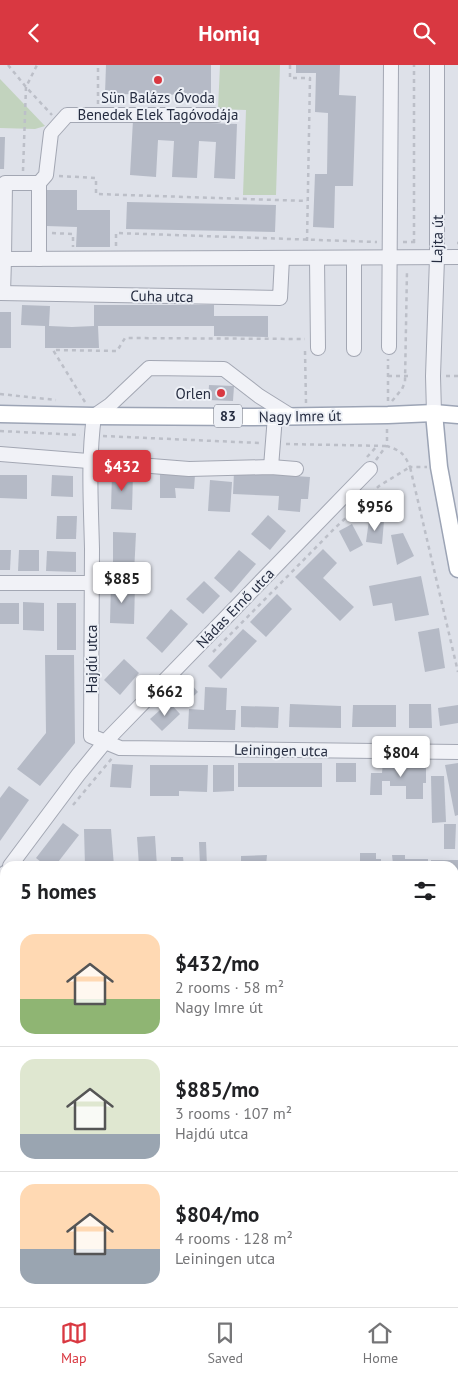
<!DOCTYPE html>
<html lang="en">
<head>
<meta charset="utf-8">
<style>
	:root { --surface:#fff; --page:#f2f2f2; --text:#202124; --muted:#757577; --line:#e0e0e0; --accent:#d93841 }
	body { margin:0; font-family:"PT Sans",sans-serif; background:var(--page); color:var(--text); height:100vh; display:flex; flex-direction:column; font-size:19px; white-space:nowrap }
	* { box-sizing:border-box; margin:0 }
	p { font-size:16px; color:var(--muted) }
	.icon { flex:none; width:28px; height:28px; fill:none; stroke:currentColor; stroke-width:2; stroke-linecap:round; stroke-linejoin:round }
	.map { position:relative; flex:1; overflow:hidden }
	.drawer { position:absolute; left:0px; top:796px; width:459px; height:446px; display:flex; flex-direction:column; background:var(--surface); border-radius:15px 15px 0 0; box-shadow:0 2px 8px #0003 }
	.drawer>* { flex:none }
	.price { position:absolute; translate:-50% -42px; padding:0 11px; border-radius:5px; background:#fff; color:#222; font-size:16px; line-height:32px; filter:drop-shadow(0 1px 2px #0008) }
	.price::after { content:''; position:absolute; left:50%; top:30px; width:15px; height:11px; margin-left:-8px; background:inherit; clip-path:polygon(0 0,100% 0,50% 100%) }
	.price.selected { background:var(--accent); color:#fff }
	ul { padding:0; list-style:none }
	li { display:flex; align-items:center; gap:15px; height:125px; padding:0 20px }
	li+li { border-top:1px solid var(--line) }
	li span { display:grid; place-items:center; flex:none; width:140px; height:100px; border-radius:15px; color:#555 }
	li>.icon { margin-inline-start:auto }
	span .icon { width:60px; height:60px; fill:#fffc; stroke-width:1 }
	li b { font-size:21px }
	h2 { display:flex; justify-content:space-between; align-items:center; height:60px; padding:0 20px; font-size:21px }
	header { display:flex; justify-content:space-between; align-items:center; height:65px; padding:0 20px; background:var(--accent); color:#fff; font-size:22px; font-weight:700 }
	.tabs { display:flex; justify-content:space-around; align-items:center; height:70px; border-top:1px solid var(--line); background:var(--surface); font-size:14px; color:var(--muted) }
	.tabs a { display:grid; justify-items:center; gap:2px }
	.tabs .selected { color:var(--accent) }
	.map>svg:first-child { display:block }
	.built { fill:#ccd0db }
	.green { fill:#c2d3be }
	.building { fill:#b5bac6 }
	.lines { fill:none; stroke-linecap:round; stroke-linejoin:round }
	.minor-casing { stroke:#a3a7b3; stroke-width:16 }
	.major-casing { stroke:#9ca4b5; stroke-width:19 }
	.path { stroke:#bcbfc8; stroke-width:2.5; stroke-dasharray:4 4; stroke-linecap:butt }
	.minor { stroke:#f1f2f7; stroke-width:14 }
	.major { stroke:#fff; stroke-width:16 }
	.poi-dot { fill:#d93841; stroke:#edf0f6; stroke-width:2 }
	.labels { text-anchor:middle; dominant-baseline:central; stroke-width:4; stroke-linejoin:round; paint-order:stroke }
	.shield { fill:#edf0f6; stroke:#626877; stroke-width:1 }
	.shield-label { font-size:14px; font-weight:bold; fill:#262d41 }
	.poi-label { font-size:15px; fill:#262d41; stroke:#edf0f6 }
	.street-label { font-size:15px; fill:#262d41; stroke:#edf0f6 }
</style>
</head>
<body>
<header><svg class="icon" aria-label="back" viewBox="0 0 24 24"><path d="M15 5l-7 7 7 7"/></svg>Homiq<svg class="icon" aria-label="search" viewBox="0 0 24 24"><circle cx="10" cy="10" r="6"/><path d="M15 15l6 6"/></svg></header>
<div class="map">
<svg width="458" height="1242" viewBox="0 0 458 1242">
	<rect width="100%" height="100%" fill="#dee1e9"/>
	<polygon class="built" points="454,837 458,837 458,1242 0,1242 0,975 5,975 5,1238 454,1238"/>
	<g class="green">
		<polygon points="220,0 280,0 276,130 243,130 246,45 218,44"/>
		<polygon points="0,14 45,61 35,64 0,63"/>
	</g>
	<g class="building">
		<polygon points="106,0 211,0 211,30 105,29"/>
		<polygon points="296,0 340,0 339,30 356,31 353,121 335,121 334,163 313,162 315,109 327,109 328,48 315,47 316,8 296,8"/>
		<polygon points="133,55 237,59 235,114 214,113 216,77 199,76 197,113 172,112 174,76 158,75 156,112 130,110"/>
		<polygon points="0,72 5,72 4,104 0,104"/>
		<polygon points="47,125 77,125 77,145 110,145 110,182 76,182 77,162 46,161"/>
		<polygon points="127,137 276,140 275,167 126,164"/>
		<polygon points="22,240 50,241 49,261 72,262 94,261 94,240 214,240 214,251 268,251 268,272 214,271 214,261 98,261 99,283 45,283 45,261 21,260"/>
		<rect x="0" y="247" width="11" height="36"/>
		<polygon points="209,320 234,321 233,336 208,335"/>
		<polygon points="234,407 310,412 308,434 301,434 300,447 278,445 279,431 233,429"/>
		<polygon points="160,408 195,410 194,424 175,423 176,433 160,433"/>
		<polygon points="112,409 133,409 132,445 111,444"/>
		<polygon points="0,410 27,410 27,434 0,433"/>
		<polygon points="52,410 73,411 73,432 51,431"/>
		<polygon points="210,415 232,417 230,447 208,446"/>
		<polygon points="268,450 286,466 270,485 251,469"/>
		<polygon points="57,451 77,451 76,474 56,474"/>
		<polygon points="369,455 384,456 382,479 366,477"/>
		<polygon points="352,459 363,480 350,487 339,466"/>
		<polygon points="113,467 136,468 134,509 113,509"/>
		<polygon points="403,468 414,491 397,500 391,470"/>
		<polygon points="323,484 337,498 323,513 354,542 340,556 295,512"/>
		<polygon points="0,485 11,485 10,505 0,505"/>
		<polygon points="19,485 39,485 39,506 18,506"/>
		<polygon points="239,485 256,499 231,528 214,513"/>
		<polygon points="47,486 76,487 76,507 46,506"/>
		<polygon points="421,511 429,550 395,556 392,538 373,541 369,521"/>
		<polygon points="204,516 220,531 203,549 186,534"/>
		<polygon points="111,519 135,520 134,559 110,558"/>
		<polygon points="277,529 292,544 266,572 250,557"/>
		<polygon points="23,537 44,538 44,566 23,565"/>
		<rect x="0" y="538" width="19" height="21"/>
		<rect x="57" y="538" width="19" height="47"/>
		<polygon points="171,544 188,559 162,588 146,573"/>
		<polygon points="439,563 445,603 425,607 418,567"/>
		<polygon points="243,564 257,576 221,614 208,601"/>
		<polygon points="45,590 74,590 75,678 40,721 17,704 46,668"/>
		<polygon points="124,594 139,608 120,630 104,615"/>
		<polygon points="190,618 198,627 184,640 176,631"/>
		<polygon points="205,622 227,623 226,645 236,645 235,665 188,664 189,644 204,645"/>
		<polygon points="169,637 180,649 162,666 150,654"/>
		<polygon points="290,639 341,641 341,663 289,662"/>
		<polygon points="409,639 431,639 432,663 409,663"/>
		<polygon points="353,640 396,640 396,662 352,662"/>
		<polygon points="458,640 458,658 440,661 438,643"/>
		<polygon points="241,641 279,642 278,663 241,662"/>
		<polygon points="383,697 426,697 426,718 423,718 423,734 406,734 406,721 390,721 390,716 382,716 382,730 370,730 371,708 382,708"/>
		<rect x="238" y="698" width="84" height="24"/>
		<rect x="336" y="698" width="20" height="19"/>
		<polygon points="458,698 458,750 455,751 445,700"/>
		<polygon points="112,699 133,700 131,723 110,722"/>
		<polygon points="150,700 208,700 207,727 179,726 179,731 150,731"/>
		<polygon points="213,700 234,700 234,726 213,727"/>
		<polygon points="431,711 444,711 446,757 432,758"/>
		<polygon points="9,721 29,735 0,776 0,733"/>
		<polygon points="63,758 79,770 55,801 46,801 36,793"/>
		<polygon points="444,759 456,759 455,784 444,784"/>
		<polygon points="84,764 111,764 114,801 85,801"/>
		<polygon points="155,771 157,801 139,801 137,772"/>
		<polygon points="199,777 206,777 207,801 200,801"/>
		<polygon points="360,788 376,788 376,794 381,794 381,801 336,801 336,796 360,796"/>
		<polygon points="267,790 266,801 241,801 241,791"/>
		<polygon points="392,790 405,790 405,794 428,794 428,801 386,801 386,799 393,799"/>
		<polygon points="171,792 183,792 184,801 171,801"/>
		<polygon points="431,795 458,795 458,818 454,818 454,801 431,801"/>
		<polygon points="277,796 319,797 319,801 277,801"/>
		<rect x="454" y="1044" width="4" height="27"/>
		<polygon points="454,1081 458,1081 458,1174 454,1175"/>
		<polygon points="458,1201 458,1242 334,1242 333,1238 454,1238 454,1202"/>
	</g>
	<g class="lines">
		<defs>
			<g id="minor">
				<polyline points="4,194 5,118 39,118"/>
				<polyline points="39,194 39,118 46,110 51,68 67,50 217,50"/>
				<polyline points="317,194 318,283"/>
				<polyline points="0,228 280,233 282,193"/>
				<polyline points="3,228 4,194 458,192"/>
				<polyline points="389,282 391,0"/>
				<polyline points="354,284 354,193"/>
				<polyline points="434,348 433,311 437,193 437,0"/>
				<path d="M 291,351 L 259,331 L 224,304 L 149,303 L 110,340 L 94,351 C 88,395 91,440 92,484 C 92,547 91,609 91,671 L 120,683 L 458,687"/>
				<polyline points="0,389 189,404 271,402 296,404"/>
				<polyline points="271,402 275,351"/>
				<polyline points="0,518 92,518"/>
				<polyline points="10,801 78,710 105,677 370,404"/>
				<polyline points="0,815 5,808"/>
				<polyline points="454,1028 458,1027"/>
				<polyline points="0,1044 5,1043"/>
				<polyline points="454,1185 458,1185"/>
			</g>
			<g id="major">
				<polyline points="434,348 439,402 458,504"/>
				<polyline points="0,349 94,351 249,352 388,350 434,348 458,350"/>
				<polyline points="454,837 458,837"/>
				<polyline points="0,857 5,867"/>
				<polyline points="0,899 5,890"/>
			</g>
		</defs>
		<use href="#minor" class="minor-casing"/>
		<use href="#major" class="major-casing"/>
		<g class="path">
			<polyline points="8,0 26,22 52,50"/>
			<polyline points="290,0 290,13 310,13 307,176"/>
			<polyline points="98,39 98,0"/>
			<polyline points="23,106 26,22 37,0"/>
			<polyline points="59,111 96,113 96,129 307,136"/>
			<polyline points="52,168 73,169 73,182"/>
			<polyline points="403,177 416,177"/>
			<polyline points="414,178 414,0"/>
			<polyline points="457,178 458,178"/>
			<polyline points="116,181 116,168 377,177"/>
			<polyline points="305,286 306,338"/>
			<polyline points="388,311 412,311"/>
			<polyline points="446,311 458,311"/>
			<polyline points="0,329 56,335"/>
			<polyline points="388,336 388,294"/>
			<polyline points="392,336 402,324 405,317 407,205"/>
			<polyline points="85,337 53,285 117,286 125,273 305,274"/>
			<path d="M 387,364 L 387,381 C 401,386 404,388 410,402 L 427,402"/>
			<polyline points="0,366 80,370"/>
			<polyline points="103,371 260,378"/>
			<polyline points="286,379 387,381"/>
			<polyline points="367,392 377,381"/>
			<polyline points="376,395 386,381"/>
			<polyline points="213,587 335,463 379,421 410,402 458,607"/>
			<polyline points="73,740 113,692"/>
			<polyline points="454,854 458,854"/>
			<polyline points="0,922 5,918"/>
			<polyline points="0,1140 5,1177"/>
			<polyline points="13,1238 14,1242"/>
			<polyline points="277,1238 278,1242"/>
		</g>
		<use href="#minor" class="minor"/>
		<use href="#major" class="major"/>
	</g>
	<g class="poi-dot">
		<circle cx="158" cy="15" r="5"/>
		<circle cx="221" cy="328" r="5"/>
	</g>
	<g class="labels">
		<rect class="shield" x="214" y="339.5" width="28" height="23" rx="4"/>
		<g class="shield-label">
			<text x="228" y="351">83</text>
		</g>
		<g class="poi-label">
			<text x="158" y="32">Sün Balázs Óvoda<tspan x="158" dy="17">Benedek Elek Tagóvodája</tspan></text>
			<text x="211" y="328" text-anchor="end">Orlen</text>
		</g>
		<g class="street-label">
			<text transform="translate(437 174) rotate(-89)">Lajta út</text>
			<text transform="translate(162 231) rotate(1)">Cuha utca</text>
			<text transform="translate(300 351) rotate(-1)">Nagy Imre út</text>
			<text transform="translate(235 543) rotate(-46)">Nádas Ernő utca</text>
			<text transform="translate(91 594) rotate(-90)">Hajdú utca</text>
			<text transform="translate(281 685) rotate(1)">Leiningen utca</text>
		</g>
	</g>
</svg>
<b class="price selected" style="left:122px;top:427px">$432</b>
<b class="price" style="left:375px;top:467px">$956</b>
<b class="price" style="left:122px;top:539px">$885</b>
<b class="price" style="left:165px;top:652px">$662</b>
<b class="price" style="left:401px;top:713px">$804</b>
<section class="drawer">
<h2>5 homes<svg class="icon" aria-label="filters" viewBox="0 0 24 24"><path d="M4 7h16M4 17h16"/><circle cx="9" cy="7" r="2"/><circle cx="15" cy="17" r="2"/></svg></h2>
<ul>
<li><span style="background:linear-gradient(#ffd9b3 65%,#8fb573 0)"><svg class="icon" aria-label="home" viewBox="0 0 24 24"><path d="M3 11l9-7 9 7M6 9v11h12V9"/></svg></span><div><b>$432/mo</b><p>2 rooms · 58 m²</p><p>Nagy Imre út</p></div></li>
<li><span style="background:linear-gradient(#dfe7d0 75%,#9aa5b1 0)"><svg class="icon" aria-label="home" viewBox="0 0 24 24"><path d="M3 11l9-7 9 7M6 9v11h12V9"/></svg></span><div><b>$885/mo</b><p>3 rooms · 107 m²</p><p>Hajdú utca</p></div></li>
<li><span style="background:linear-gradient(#ffd9b3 65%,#9aa5b1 0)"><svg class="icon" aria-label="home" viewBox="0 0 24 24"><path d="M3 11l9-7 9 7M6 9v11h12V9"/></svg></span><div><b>$804/mo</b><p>4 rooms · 128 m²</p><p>Leiningen utca</p></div></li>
</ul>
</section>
</div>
<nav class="tabs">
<a class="selected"><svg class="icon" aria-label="map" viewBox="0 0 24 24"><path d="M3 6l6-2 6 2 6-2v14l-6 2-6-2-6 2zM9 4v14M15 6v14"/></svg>Map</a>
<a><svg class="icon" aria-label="saved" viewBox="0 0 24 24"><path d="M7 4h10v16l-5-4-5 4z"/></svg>Saved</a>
<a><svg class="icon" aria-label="home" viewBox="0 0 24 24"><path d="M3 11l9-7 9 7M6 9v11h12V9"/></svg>Home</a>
</nav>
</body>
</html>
